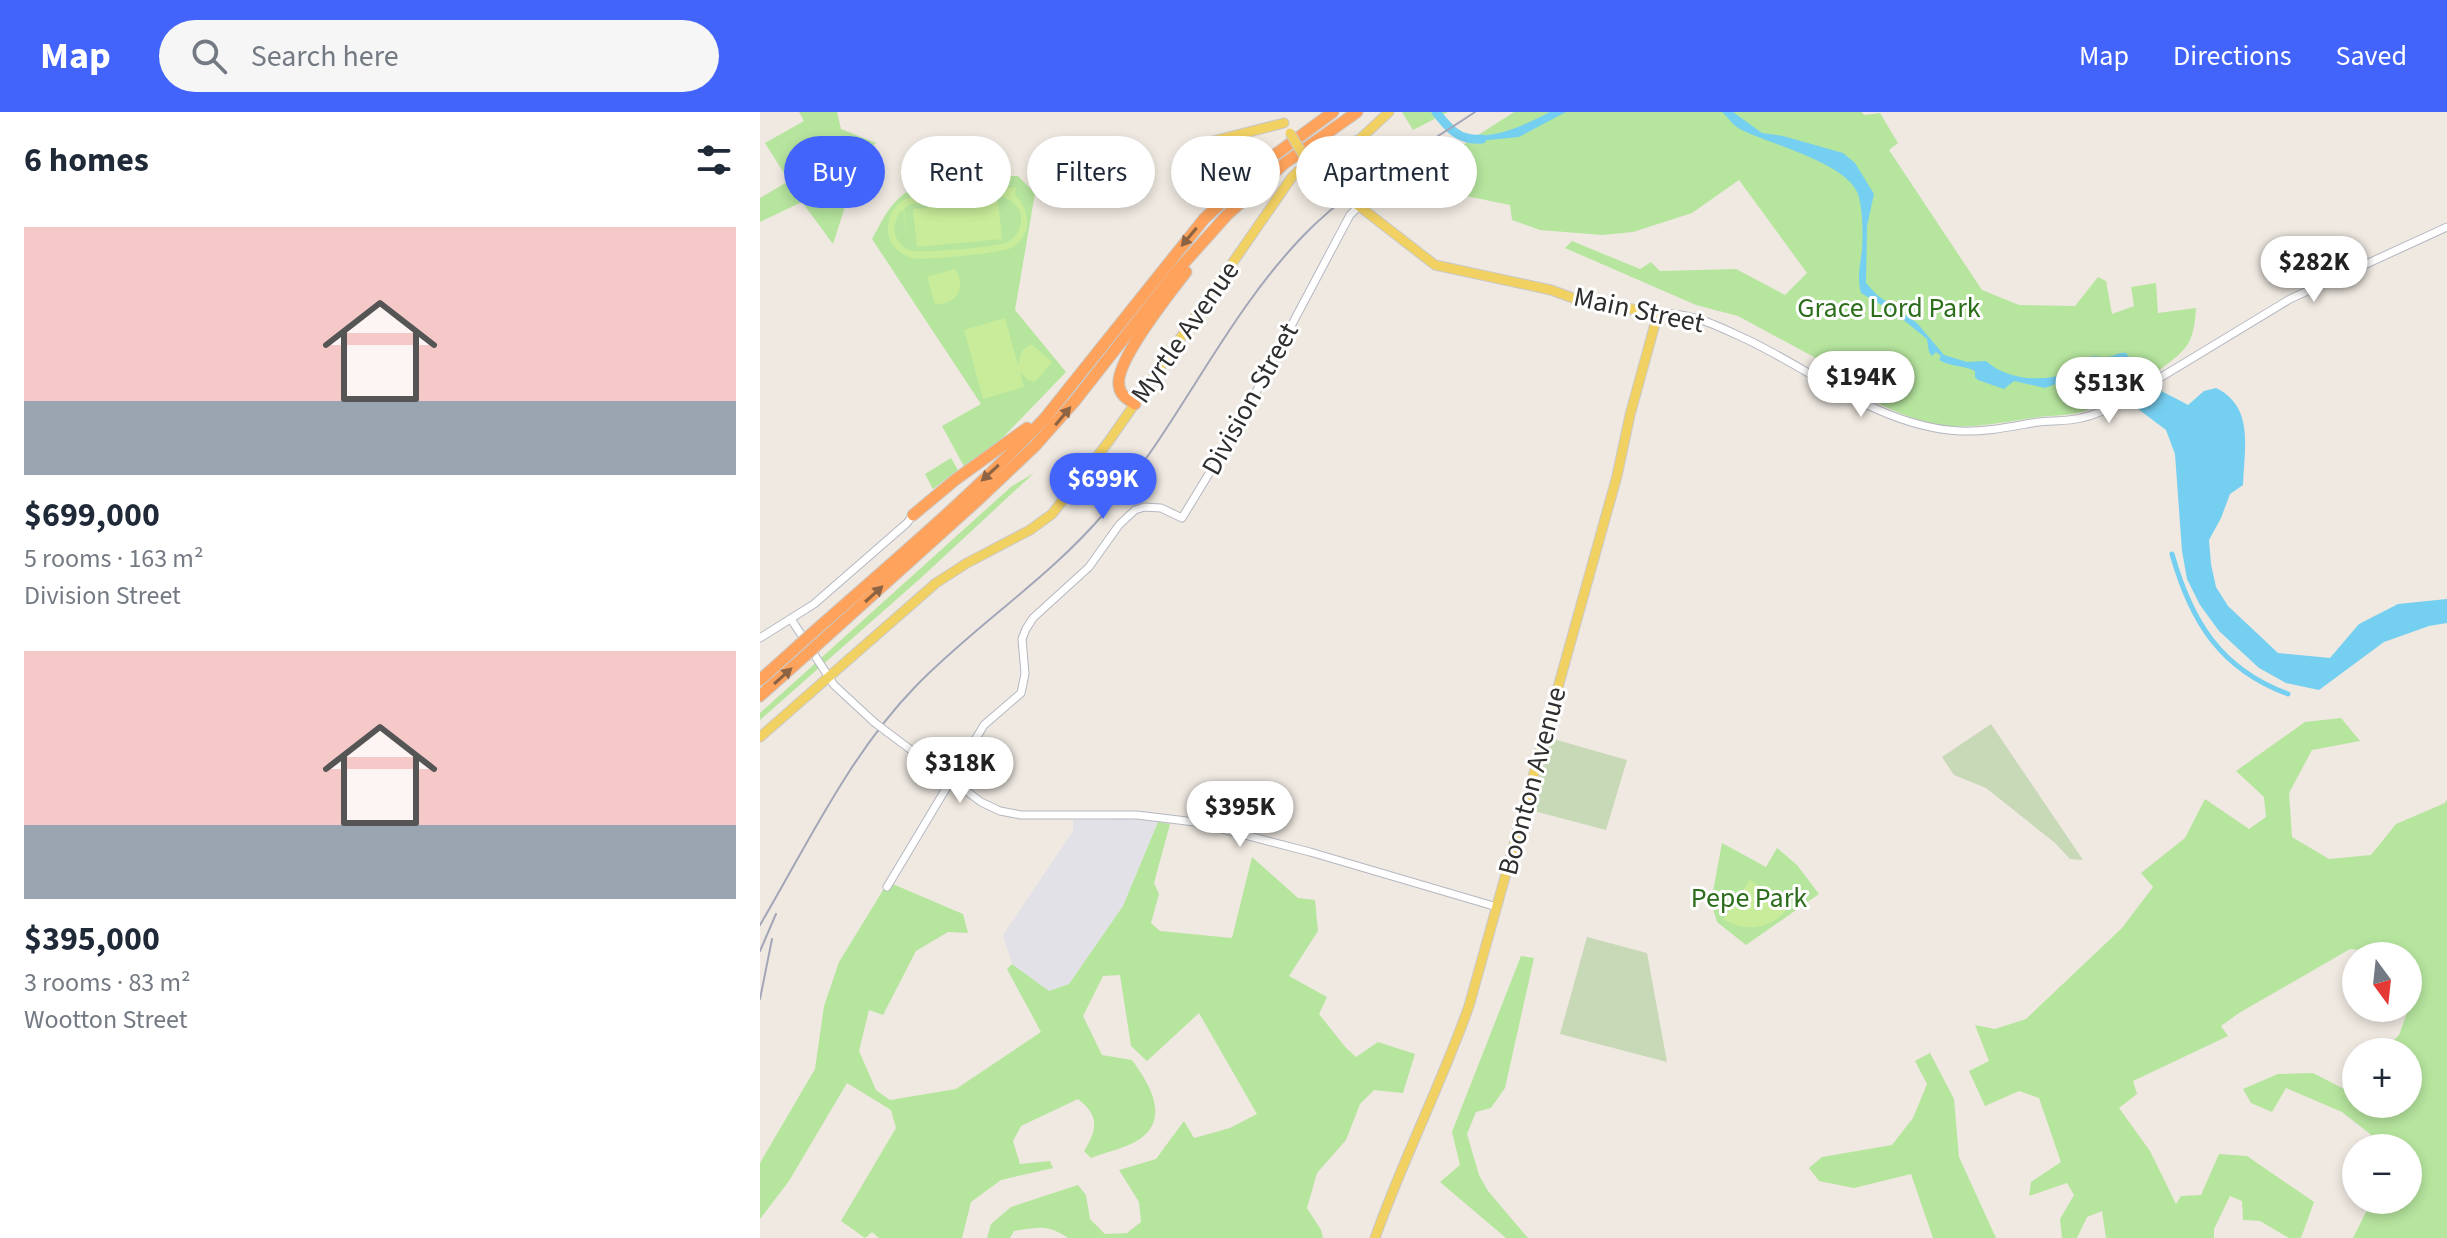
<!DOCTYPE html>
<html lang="en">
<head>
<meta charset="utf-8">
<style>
	:root { --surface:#fff; --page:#f6f6f7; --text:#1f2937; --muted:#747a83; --accent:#4264fb }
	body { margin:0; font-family:"Source Sans 3",sans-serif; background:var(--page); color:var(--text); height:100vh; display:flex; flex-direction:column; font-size:30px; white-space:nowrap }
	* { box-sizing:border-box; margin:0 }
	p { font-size:26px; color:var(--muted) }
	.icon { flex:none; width:44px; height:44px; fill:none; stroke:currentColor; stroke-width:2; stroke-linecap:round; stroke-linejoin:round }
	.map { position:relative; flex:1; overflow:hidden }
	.panel { display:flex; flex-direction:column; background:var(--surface); width:760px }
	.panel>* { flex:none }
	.top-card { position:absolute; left:24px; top:24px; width:760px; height:72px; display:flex; gap:16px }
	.needle { width:52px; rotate:165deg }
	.controls { position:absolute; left:1582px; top:830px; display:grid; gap:16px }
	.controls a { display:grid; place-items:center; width:80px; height:80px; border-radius:50%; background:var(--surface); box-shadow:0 4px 12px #0003; font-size:40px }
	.price { position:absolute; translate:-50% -68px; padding:0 18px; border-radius:28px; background:#fff; color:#222; font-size:26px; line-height:52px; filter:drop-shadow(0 2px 4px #0008) }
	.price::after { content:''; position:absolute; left:50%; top:48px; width:24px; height:18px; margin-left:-12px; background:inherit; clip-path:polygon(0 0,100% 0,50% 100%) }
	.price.selected { background:var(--accent); color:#fff }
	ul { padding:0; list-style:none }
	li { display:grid; align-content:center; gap:16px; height:424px; padding:0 24px }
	li span { display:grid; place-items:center; height:248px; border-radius:0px; color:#555 }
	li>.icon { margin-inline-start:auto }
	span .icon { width:144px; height:144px; fill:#fffc; stroke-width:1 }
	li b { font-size:34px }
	h2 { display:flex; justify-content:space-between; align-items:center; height:96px; padding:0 24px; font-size:34px }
	.tag { padding:0 28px; border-radius:36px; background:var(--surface); box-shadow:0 4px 12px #0003; font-size:28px; line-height:72px }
	.tag.selected { background:var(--accent); color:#fff }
	header { display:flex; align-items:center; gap:48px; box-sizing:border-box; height:112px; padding:0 40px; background:var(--accent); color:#fff }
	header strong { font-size:38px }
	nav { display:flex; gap:44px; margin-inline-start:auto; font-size:28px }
	.search { width:560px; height:72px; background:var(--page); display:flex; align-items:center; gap:20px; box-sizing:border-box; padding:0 28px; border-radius:44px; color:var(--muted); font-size:30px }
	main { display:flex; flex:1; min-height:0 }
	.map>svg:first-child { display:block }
	.industrial { fill:#e3e1e8 }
	.green { fill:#b6e59e }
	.cemetery { fill:#c8d9b8 }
	.pitch { fill:#c9ec9a; fill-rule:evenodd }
	.water { fill:#75cff0 }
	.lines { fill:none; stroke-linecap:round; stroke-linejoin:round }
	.canal { stroke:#75cff0; stroke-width:5 }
	.river { stroke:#75cff0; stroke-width:9 }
	.minor-casing { stroke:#b4b7c1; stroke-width:9 }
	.major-casing { stroke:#c9c9c9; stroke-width:11 }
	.highway-casing { stroke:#c9c9c9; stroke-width:13 }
	.minor { stroke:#fff; stroke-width:7 }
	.major { stroke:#f2d163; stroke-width:9 }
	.highway { stroke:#ffa35c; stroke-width:11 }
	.rail { stroke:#a3a6b8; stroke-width:2 }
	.minor-bridge-casing { stroke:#b4b7c1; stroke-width:9; stroke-linecap:butt }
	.major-bridge-casing { stroke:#c9c9c9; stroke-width:11; stroke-linecap:butt }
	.highway-bridge-casing { stroke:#c9c9c9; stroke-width:13; stroke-linecap:butt }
	.minor-bridge { stroke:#fff; stroke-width:7 }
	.major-bridge { stroke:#f2d163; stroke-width:9 }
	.highway-bridge { stroke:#ffa35c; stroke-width:11 }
	.oneway { fill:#8c6343 }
	.labels { text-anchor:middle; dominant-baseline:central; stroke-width:6; stroke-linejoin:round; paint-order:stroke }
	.park-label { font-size:28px; fill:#2c6e1b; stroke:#fff }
	.street-label { font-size:28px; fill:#2e2e2e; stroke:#fff }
</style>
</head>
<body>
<header>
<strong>Map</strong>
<div class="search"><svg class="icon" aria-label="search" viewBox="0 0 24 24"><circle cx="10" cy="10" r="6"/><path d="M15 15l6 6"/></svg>Search here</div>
<nav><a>Map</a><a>Directions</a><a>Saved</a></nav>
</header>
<main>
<section class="panel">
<h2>6 homes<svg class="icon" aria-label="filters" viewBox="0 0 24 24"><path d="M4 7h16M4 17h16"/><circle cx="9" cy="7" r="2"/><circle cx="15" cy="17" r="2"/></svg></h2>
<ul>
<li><span style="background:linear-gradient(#f6c9c9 70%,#9aa5b1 0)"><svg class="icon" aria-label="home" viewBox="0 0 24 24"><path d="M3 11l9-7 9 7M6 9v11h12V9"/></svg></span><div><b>$699,000</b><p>5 rooms · 163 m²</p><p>Division Street</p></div></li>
<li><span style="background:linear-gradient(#f6c9c9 70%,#9aa5b1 0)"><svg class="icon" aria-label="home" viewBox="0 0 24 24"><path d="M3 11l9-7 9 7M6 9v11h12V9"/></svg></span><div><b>$395,000</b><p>3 rooms · 83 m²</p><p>Wootton Street</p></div></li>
</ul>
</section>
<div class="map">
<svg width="1687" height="1126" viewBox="0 0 1687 1126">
	<rect width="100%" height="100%" fill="#efe9e1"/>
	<polygon class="industrial" points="365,707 398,710 363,794 309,872 289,879 252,852 243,823 313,719 313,708"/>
	<g class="green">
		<polygon points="39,0 77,0 81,17 116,31 103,46 72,33 65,60 92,73 73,132 42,90 0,110 0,86 29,69 5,31 44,9"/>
		<polygon points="642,0 688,0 653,18"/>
		<path d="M 754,0 L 1101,0 L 1105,3 L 1120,1 L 1138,31 L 1129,38 L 1222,178 L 1259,193 L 1315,194 L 1338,165 L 1346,169 L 1352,202 L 1374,194 L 1371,175 L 1396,171 L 1398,201 L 1436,196 C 1435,209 1434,225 1425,236 C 1410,255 1351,289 1327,298 C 1313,304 1294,303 1279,305 C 1246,309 1209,319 1175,312 C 1136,304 1099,281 1064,262 L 1067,256 L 1054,245 L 978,204 L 936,193 L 805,136 L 812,129 L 880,157 L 891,150 L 900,159 L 976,157 L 1025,183 L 1047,161 L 979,68 L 932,101 L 873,120 L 842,123 L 780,118 L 752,108 L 750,93 L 662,75 L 653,96 L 625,83 Z"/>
		<polygon points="235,49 236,60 198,63 197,52"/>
		<path d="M 258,64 L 275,81 L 255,198 L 306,260 L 226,343 L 206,358 L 182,314 L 221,292 L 112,127 C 119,115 126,99 136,89 C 166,59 219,65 258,64 Z"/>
		<polygon points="191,346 198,358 173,377 165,362"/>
		<polygon points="274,361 163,464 0,608 0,601 252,374"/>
		<polygon points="1581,606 1600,629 1552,638 1529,681 1532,725 1569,747 1611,743 1636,712 1685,691 1687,687 1687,1126 1593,1126 1612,1088 1648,1088 1648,1036 1628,1036 1582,1000 1526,976 1512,1000 1491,991 1483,977 1518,962 1553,961 1586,978 1596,968 1596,992 1648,992 1648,940 1623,940 1639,923 1659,868 1648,861 1648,844 1620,844 1612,839 1590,837 1479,901 1461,914 1468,924 1373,969 1377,982 1359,996 1390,1039 1416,1092 1421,1084 1441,1083 1459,1042 1487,1044 1554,1090 1541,1126 1529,1126 1500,1109 1483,1108 1482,1089 1470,1084 1454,1117 1454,1126 1346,1126 1342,1099 1327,1105 1317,1126 1302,1126 1300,1107 1314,1083 1307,1071 1269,1084 1271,1070 1301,1050 1279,986 1259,979 1225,994 1209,959 1229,949 1215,913 1235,917 1266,907 1362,816 1393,775 1381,761 1425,726 1445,687 1489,717 1506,705 1504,685 1476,659 1545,610"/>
		<path d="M 398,710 L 410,712 L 394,771 L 399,782 L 391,811 L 400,819 L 472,826 L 492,745 L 538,786 L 555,788 L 558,819 L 529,864 L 567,885 L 559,902 L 586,936 L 596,945 L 618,930 L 655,942 L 643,981 L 614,978 L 600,992 L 586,1028 L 557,1061 L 547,1096 L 561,1118 L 563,1126 L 308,1126 C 289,1112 277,1115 254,1119 L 250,1126 L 227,1126 L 231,1112 L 251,1095 L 318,1073 L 326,1083 L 330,1107 L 345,1122 L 367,1121 L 381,1110 L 379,1090 L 359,1058 L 396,1047 L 424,1009 L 434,1026 L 470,1016 L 497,1002 L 439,901 L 387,949 L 371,934 L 360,863 L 343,864 L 323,904 L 342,943 L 372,948 C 388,970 411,1005 380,1027 C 366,1036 346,1040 331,1046 L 324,1039 C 338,1017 339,1003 318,987 L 261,1014 L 253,1029 L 260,1052 L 290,1049 L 293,1056 L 241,1068 L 211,1090 L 202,1126 L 119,1126 L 112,1120 L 105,1126 L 81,1109 L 136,1016 L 131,998 L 87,971 L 29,1069 L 0,1107 L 0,1051 L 55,957 L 64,894 L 79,850 L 128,770 L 203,802 L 208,821 L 188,820 L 156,839 L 123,903 L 109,898 L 99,939 L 116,978 L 130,988 L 196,977 L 281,920 L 247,857 L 252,852 L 289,879 L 309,872 L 363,794 Z"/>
		<polygon points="962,731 1006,755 1017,736 1037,753 1059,782 986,833 957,810 951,790"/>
		<polygon points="761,844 774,846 745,976 731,996 716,1000 707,1022 719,1063 728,1079 768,1126 746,1126 680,1070 700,1053 692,1020"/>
		<polygon points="1170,941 1194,987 1199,1045 1236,1126 1173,1126 1151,1062 1094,1076 1059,1069 1049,1056 1062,1045 1132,1033 1153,1006 1167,972 1155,949"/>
	</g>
	<g class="cemetery">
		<polygon points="1231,612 1323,748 1310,747 1295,731 1226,676 1194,663 1182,645"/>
		<polygon points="790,626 867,648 846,718 770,698"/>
		<polygon points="827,825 887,841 907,950 800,922"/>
	</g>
	<g class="pitch">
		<path d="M 256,75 L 255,83 C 271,98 273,124 251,136 C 241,141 163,149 151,146 C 139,142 129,132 128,119 C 127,105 134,94 145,87 ZM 240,84 C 250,87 259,93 261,104 C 262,115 257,125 248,130 C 238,135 158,142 149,138 C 131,130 131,109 143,97 L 148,129 L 144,96 L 151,92 Z"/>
		<polygon points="238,89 242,127 157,135 153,97"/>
		<path d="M 195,157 C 207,175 197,193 175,192 L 167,165 Z"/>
		<polygon points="245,206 258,253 262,239 271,232 292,250 275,270 268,268 260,260 264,275 223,287 204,218"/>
		<path d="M 990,768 L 1028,796 C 1011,817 986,821 963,807 Z"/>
	</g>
	<g class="water">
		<path d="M 790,0 L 806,0 L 759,25 L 707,30 C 718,22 730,24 743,20 C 760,15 775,8 790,0 Z"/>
		<path d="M 962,0 L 973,0 L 1002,21 L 1023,24 L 1083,41 L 1095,51 L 1114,82 L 1107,114 L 1106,171 L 1117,183 L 1157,211 L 1184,243 L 1207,250 L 1226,249 C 1247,268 1283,271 1310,260 C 1318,257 1321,248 1329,245 C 1335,243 1342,246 1348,245 C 1355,244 1359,240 1366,241 L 1376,254 L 1383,258 C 1388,277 1412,283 1428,293 L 1444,279 L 1456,276 C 1495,295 1484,337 1483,373 L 1470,382 L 1461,406 L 1449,428 L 1451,452 L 1456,475 L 1468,494 L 1518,541 L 1570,546 L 1599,512 L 1638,492 L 1687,487 L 1687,511 L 1669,514 L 1624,530 L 1559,578 L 1526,571 L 1499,556 L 1459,519 L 1440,493 L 1427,467 L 1422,439 L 1415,342 L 1406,318 L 1374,294 L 1364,280 L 1357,279 L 1354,275 L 1341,273 L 1336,278 L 1327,279 L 1325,272 L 1315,265 L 1285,276 L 1254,269 L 1244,277 L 1218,268 L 1215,265 L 1215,259 C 1203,253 1191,255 1179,248 L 1181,244 L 1176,240 L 1172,244 L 1169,240 L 1167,227 L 1135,201 L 1101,181 C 1097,166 1100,154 1102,138 C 1103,122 1103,98 1098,82 C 1086,50 1008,32 980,17 C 973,14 968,5 962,0 Z"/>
	</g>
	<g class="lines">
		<path class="canal" d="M 1412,442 C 1431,509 1460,557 1528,582"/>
		<path class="river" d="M 676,0 C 689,17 699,29 722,27"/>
		<defs>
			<g id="minor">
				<path d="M 898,201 C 935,201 957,214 990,229 C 1058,262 1122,315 1200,319 C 1225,320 1249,315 1272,311 C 1288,308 1305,310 1321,306 C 1336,303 1352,295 1365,287 L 1530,187 L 1687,115"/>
				<polyline points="31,507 74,573 114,610"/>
				<polyline points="0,526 54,492 147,411 153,403"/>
				<polyline points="127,620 221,690 240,699 261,703 377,703 435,710 550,740 737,795"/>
				<polyline points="127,775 224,613 261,581 265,562 262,527 266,517 273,506 329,455 359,413 375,398 384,395 401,396 422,406 478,314 590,103 599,94"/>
			</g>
			<g id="major">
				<polyline points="445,31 524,11"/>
				<polyline points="546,47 555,59 581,80"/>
				<path d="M 595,91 L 675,153 L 791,178 L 824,190 L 898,201 L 870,303 L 857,364 L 709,894 C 681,973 643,1047 615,1126"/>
				<polyline points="0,625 176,471 207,451 270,418 292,402 349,329 532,65 548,50 600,27 629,0"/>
			</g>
			<g id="highway">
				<path d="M 445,31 C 438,35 429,39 425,47 C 419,60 431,74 444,74 C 461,75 478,62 491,54"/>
				<path d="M 375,292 C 367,287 360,283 359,274 C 354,250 410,181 426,160"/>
				<polyline points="153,403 195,368 267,316"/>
				<path d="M 49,524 C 129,453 212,384 285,306 L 444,107 L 501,53 L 573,0"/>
				<polyline points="56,534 218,388 275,334 314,290 416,160 467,103 525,51 597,0"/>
				<polyline points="0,568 39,533"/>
				<polyline points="0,584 45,544"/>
			</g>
		</defs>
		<use href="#minor" class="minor-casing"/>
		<use href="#major" class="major-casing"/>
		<use href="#highway" class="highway-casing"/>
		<use href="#minor" class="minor"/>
		<use href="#major" class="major"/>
		<use href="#highway" class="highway"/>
		<g class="rail">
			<path d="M 0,813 C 47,733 90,642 155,575 C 215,513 290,466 346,399 C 419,313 465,205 543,124 C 593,72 656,40 715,0"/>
			<polyline points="0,839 16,802"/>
			<polyline points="0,887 12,827"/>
		</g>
		<defs>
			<polyline id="minor-bridge" points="114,610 127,620"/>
			<g id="major-bridge">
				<polyline points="530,21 545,46"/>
				<polyline points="581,80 595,91"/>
			</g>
			<g id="highway-bridge">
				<polyline points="39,533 49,524"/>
				<polyline points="45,544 56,534"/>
			</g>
		</defs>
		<use href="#minor-bridge" class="minor-bridge-casing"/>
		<use href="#major-bridge" class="major-bridge-casing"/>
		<use href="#highway-bridge" class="highway-bridge-casing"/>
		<use href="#minor-bridge" class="minor-bridge"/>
		<use href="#major-bridge" class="major-bridge"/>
		<use href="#highway-bridge" class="highway-bridge"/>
	</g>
	<defs><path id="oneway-solid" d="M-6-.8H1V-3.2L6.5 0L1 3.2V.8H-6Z" transform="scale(2)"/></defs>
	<g class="oneway">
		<use href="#oneway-solid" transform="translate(429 125) rotate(130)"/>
		<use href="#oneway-solid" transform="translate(303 304) rotate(-50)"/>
		<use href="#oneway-solid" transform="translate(230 361) rotate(137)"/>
		<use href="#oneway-solid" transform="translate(114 482) rotate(-42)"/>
		<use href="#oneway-solid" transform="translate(23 564) rotate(-42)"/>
	</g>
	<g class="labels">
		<g class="park-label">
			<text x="1129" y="196">Grace Lord Park</text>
			<text x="989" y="786">Pepe Park</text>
		</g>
		<g class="street-label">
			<text transform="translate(879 198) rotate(12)">Main Street</text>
			<text transform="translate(425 220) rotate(-55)">Myrtle Avenue</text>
			<text transform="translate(490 287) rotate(-61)">Division Street</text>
			<text transform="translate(772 669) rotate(-75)">Boonton Avenue</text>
		</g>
	</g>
</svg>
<div class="controls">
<a><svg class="needle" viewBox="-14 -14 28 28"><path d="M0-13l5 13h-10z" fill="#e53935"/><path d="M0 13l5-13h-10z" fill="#747a83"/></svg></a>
<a>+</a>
<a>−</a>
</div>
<b class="price" style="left:1554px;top:192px">$282K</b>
<b class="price" style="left:1101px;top:307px">$194K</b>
<b class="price" style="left:1349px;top:313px">$513K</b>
<b class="price selected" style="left:343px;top:409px">$699K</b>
<b class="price" style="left:200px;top:693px">$318K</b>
<b class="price" style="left:480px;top:737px">$395K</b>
<div class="top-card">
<a class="tag selected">Buy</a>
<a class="tag">Rent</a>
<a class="tag">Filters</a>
<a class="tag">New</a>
<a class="tag">Apartment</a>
</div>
</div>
</main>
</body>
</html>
